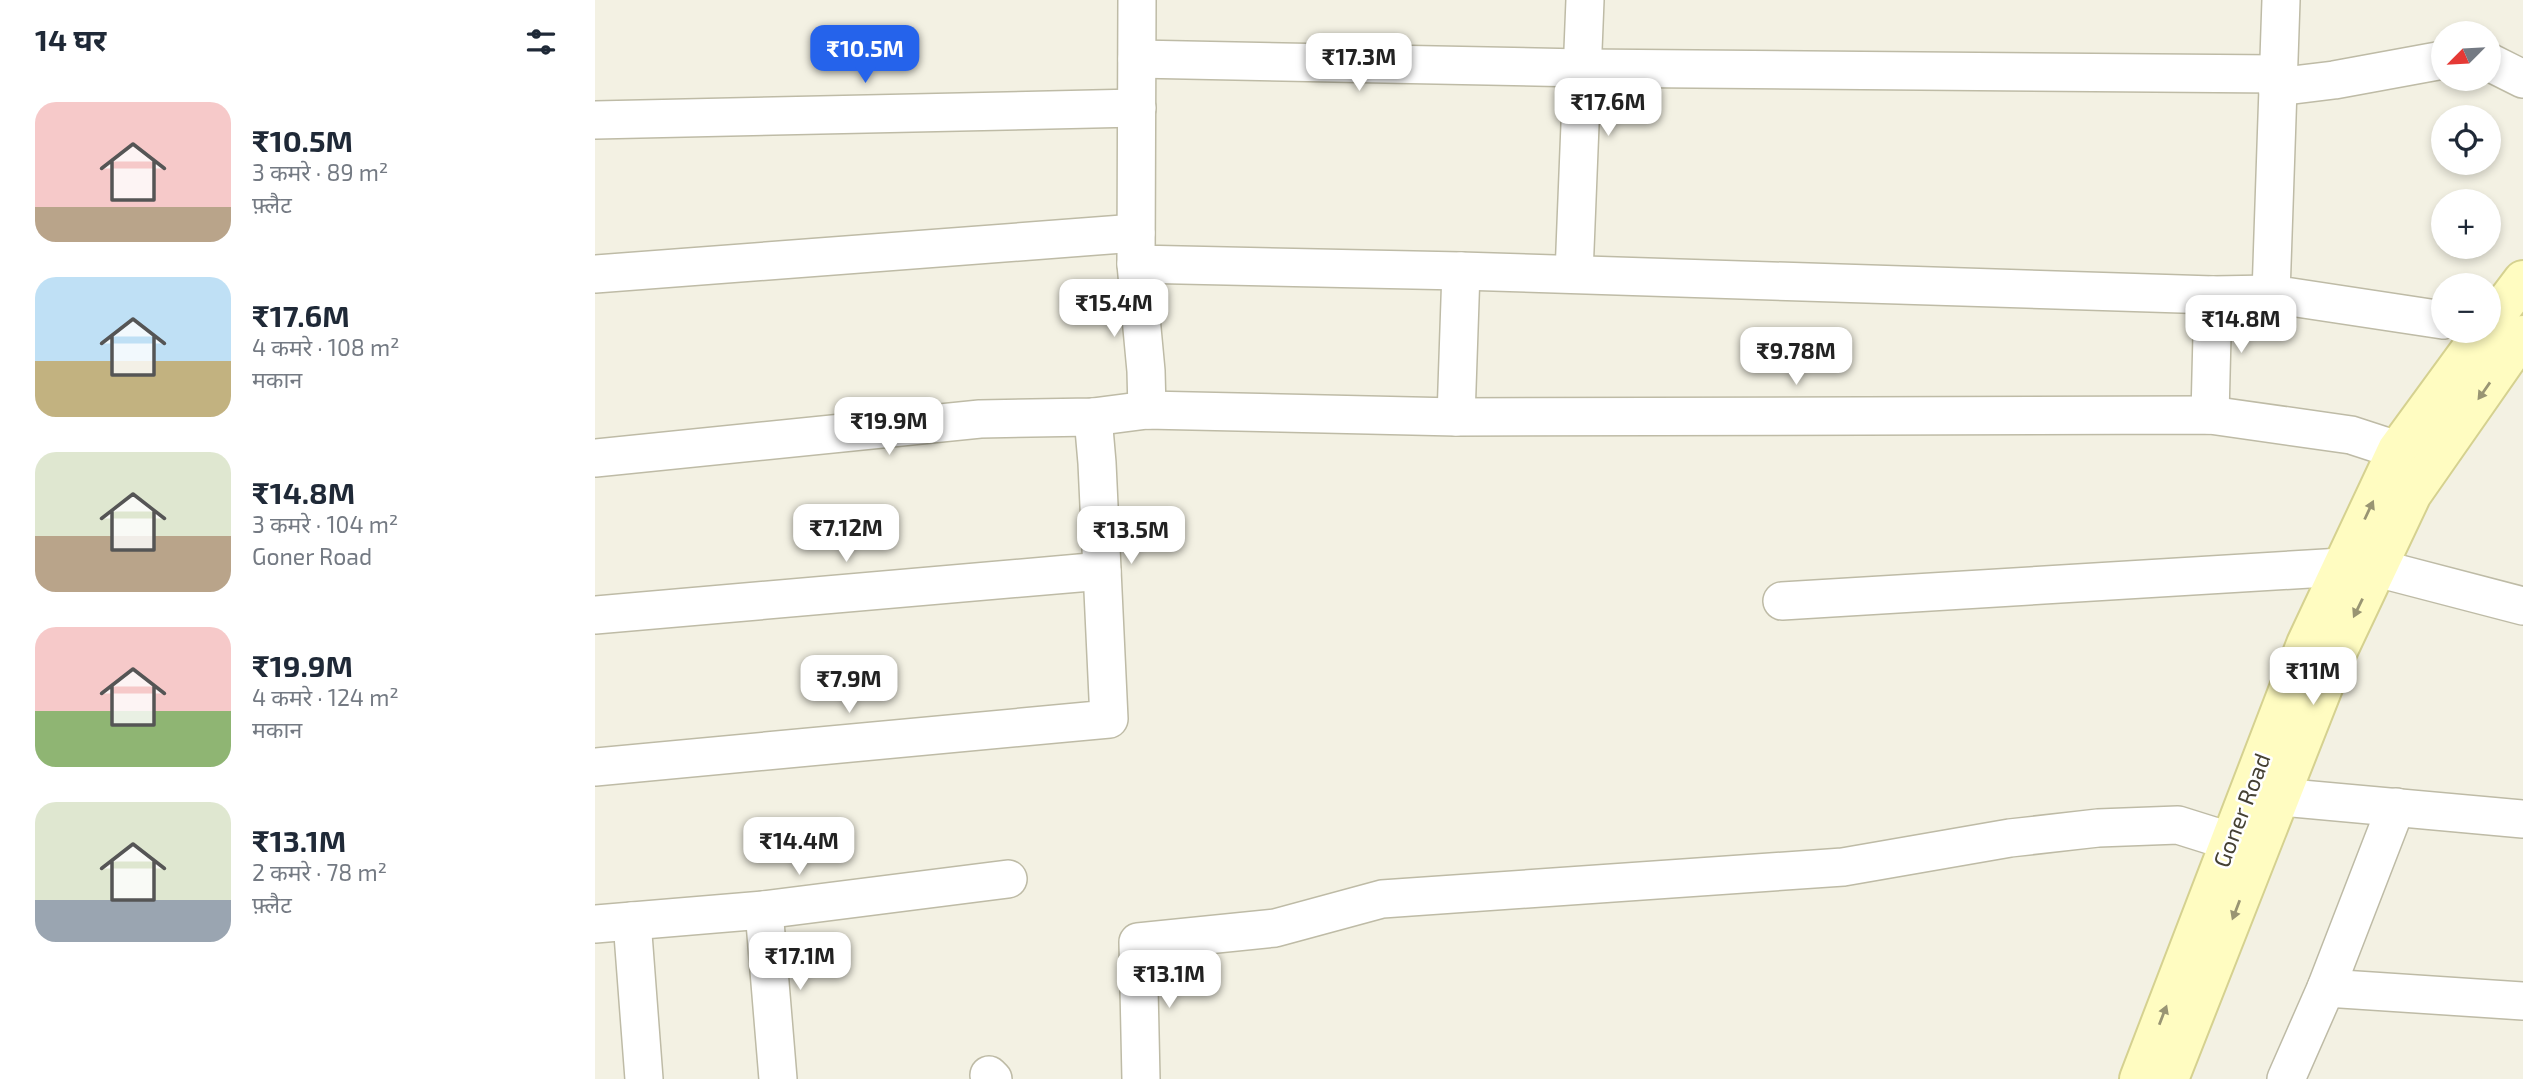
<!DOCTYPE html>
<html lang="hi">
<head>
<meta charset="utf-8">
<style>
	:root { --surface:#fff; --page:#f2f2f3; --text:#1f2937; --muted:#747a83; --accent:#2563eb }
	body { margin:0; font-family:"Exo 2","Noto Sans Devanagari",sans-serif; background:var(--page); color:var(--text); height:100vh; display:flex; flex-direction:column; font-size:26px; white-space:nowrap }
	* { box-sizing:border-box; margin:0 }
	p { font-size:23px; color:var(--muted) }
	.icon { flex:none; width:38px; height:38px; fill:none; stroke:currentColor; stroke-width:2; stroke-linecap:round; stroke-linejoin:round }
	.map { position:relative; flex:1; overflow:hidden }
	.drawer { display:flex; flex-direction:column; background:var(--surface); width:595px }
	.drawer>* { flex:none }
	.needle { width:46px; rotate:246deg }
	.buttons { position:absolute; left:1836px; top:21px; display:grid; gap:14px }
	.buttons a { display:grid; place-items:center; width:70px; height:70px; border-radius:50%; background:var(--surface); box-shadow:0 4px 10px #0003; font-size:35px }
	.price { position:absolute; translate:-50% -60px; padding:0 16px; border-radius:14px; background:#fff; color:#222; font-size:23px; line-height:46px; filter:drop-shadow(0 2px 4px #0008) }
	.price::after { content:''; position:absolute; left:50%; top:42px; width:21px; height:16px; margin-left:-10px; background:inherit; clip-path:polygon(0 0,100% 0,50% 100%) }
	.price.on { background:var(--accent); color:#fff }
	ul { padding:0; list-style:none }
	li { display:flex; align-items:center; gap:21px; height:175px; padding:0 35px }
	li span { display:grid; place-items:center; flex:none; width:196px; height:140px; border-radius:21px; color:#555 }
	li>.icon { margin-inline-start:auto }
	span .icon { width:84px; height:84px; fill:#fffc; stroke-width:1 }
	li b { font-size:30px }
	h2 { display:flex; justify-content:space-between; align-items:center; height:84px; padding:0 35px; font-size:30px }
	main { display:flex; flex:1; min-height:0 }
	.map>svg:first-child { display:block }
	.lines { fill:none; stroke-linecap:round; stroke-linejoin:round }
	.street-casing { stroke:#bebba6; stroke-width:40 }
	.secondary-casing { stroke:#d5d190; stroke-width:42 }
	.street { stroke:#fff; stroke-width:37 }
	.secondary { stroke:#fffcc1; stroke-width:38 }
	.oneway { fill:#999573 }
	.labels { text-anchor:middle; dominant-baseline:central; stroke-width:5; stroke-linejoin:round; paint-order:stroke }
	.street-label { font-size:23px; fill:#454133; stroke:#fff }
</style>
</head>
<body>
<main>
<section class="drawer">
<h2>14 घर<svg class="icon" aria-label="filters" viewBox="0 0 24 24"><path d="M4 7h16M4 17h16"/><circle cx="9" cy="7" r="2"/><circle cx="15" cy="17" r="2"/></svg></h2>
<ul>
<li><span style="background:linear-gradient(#f6c9c9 75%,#b9a48a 0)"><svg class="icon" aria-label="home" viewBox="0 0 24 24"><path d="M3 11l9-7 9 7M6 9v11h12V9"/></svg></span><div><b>₹10.5M</b><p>3 कमरे · 89 m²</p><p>फ़्लैट</p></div></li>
<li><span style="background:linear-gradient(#bfe0f5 60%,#c2b280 0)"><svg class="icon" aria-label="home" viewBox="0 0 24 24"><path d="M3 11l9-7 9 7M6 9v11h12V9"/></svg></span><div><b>₹17.6M</b><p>4 कमरे · 108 m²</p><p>मकान</p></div></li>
<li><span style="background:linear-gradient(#dfe7d0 60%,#b9a48a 0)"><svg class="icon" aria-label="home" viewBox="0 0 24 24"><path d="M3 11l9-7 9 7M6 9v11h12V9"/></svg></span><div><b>₹14.8M</b><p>3 कमरे · 104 m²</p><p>Goner Road</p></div></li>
<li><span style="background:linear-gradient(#f6c9c9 60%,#8fb573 0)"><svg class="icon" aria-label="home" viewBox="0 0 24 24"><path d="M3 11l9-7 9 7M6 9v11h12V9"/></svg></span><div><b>₹19.9M</b><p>4 कमरे · 124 m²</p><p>मकान</p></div></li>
<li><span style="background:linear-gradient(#dfe7d0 70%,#9aa5b1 0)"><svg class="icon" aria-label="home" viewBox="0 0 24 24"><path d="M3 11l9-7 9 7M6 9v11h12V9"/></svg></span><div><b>₹13.1M</b><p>2 कमरे · 78 m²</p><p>फ़्लैट</p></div></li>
</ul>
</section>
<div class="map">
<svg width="1928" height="1079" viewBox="0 0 1928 1079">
	<rect width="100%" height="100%" fill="#f3f1e3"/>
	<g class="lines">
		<defs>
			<g id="street">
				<polyline points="542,0 541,264 866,271 1618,295 1676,294"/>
				<polyline points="1686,0 1676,294 1848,320"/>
				<polyline points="542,59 987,68 1683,74"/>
				<polyline points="1894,62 1928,79"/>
				<polyline points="1682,87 1739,80 1848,60"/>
				<polyline points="0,120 542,108"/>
				<polyline points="541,264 551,371 552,410"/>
				<polyline points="0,274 541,233"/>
				<polyline points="979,274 990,0"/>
				<polyline points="1615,415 1618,295"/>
				<polyline points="861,417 866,271"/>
				<polyline points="0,458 385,419 498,417 552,410 861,417 1615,415 1756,435 1802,450"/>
				<polyline points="1187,601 1747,567 1782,568 1928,606"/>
				<polyline points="0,615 507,571"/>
				<polyline points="0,767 514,719 502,463 498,417"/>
				<polyline points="1685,797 1928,819"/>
				<polyline points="169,910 183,1079"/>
				<polyline points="37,921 49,1079"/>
				<polyline points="0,924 169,910 413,879"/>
				<polyline points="1731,988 1928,1001"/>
				<polyline points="394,1075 398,1079"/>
				<polyline points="546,1079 543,942 680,928 787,899 1248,867 1415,838 1503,828 1583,825 1634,841 1662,854"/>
				<polyline points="1691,1079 1731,988 1801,807"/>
			</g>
			<g id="secondary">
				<polyline points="1894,325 1928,280"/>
				<polyline points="1544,1079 1711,644 1802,450 1889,331"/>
				<polyline points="1574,1079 1740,657 1817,494 1928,335"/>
			</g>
		</defs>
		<use href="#street" class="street-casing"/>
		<use href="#secondary" class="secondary-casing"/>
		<use href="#street" class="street"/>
		<use href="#secondary" class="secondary"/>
	</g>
	<defs><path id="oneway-solid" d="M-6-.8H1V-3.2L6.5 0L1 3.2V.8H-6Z" transform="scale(1.75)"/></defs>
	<g class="oneway">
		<use href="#oneway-solid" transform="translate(1889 391) rotate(125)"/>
		<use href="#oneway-solid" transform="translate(1774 510) rotate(-65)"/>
		<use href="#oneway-solid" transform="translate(1763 608) rotate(116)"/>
		<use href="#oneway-solid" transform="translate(1641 910) rotate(111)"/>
		<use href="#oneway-solid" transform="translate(1568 1015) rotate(-69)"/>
	</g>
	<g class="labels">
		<g class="street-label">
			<text transform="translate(1646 810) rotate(-69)">Goner Road</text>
		</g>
	</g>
</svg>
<div class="buttons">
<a><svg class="needle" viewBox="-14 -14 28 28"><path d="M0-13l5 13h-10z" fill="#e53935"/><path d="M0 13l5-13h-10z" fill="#747a83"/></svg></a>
<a><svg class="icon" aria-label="locate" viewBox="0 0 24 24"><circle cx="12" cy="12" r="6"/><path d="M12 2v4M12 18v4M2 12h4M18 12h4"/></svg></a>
<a>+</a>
<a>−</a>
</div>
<b class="price on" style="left:270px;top:85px">₹10.5M</b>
<b class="price" style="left:764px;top:93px">₹17.3M</b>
<b class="price" style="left:1013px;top:138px">₹17.6M</b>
<b class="price" style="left:519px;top:339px">₹15.4M</b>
<b class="price" style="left:1646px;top:355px">₹14.8M</b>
<b class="price" style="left:1201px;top:387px">₹9.78M</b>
<b class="price" style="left:294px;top:457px">₹19.9M</b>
<b class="price" style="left:251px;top:564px">₹7.12M</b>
<b class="price" style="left:536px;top:566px">₹13.5M</b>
<b class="price" style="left:1718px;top:707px">₹11M</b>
<b class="price" style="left:254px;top:715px">₹7.9M</b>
<b class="price" style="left:204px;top:877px">₹14.4M</b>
<b class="price" style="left:205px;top:992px">₹17.1M</b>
<b class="price" style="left:574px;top:1010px">₹13.1M</b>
</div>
</main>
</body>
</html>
